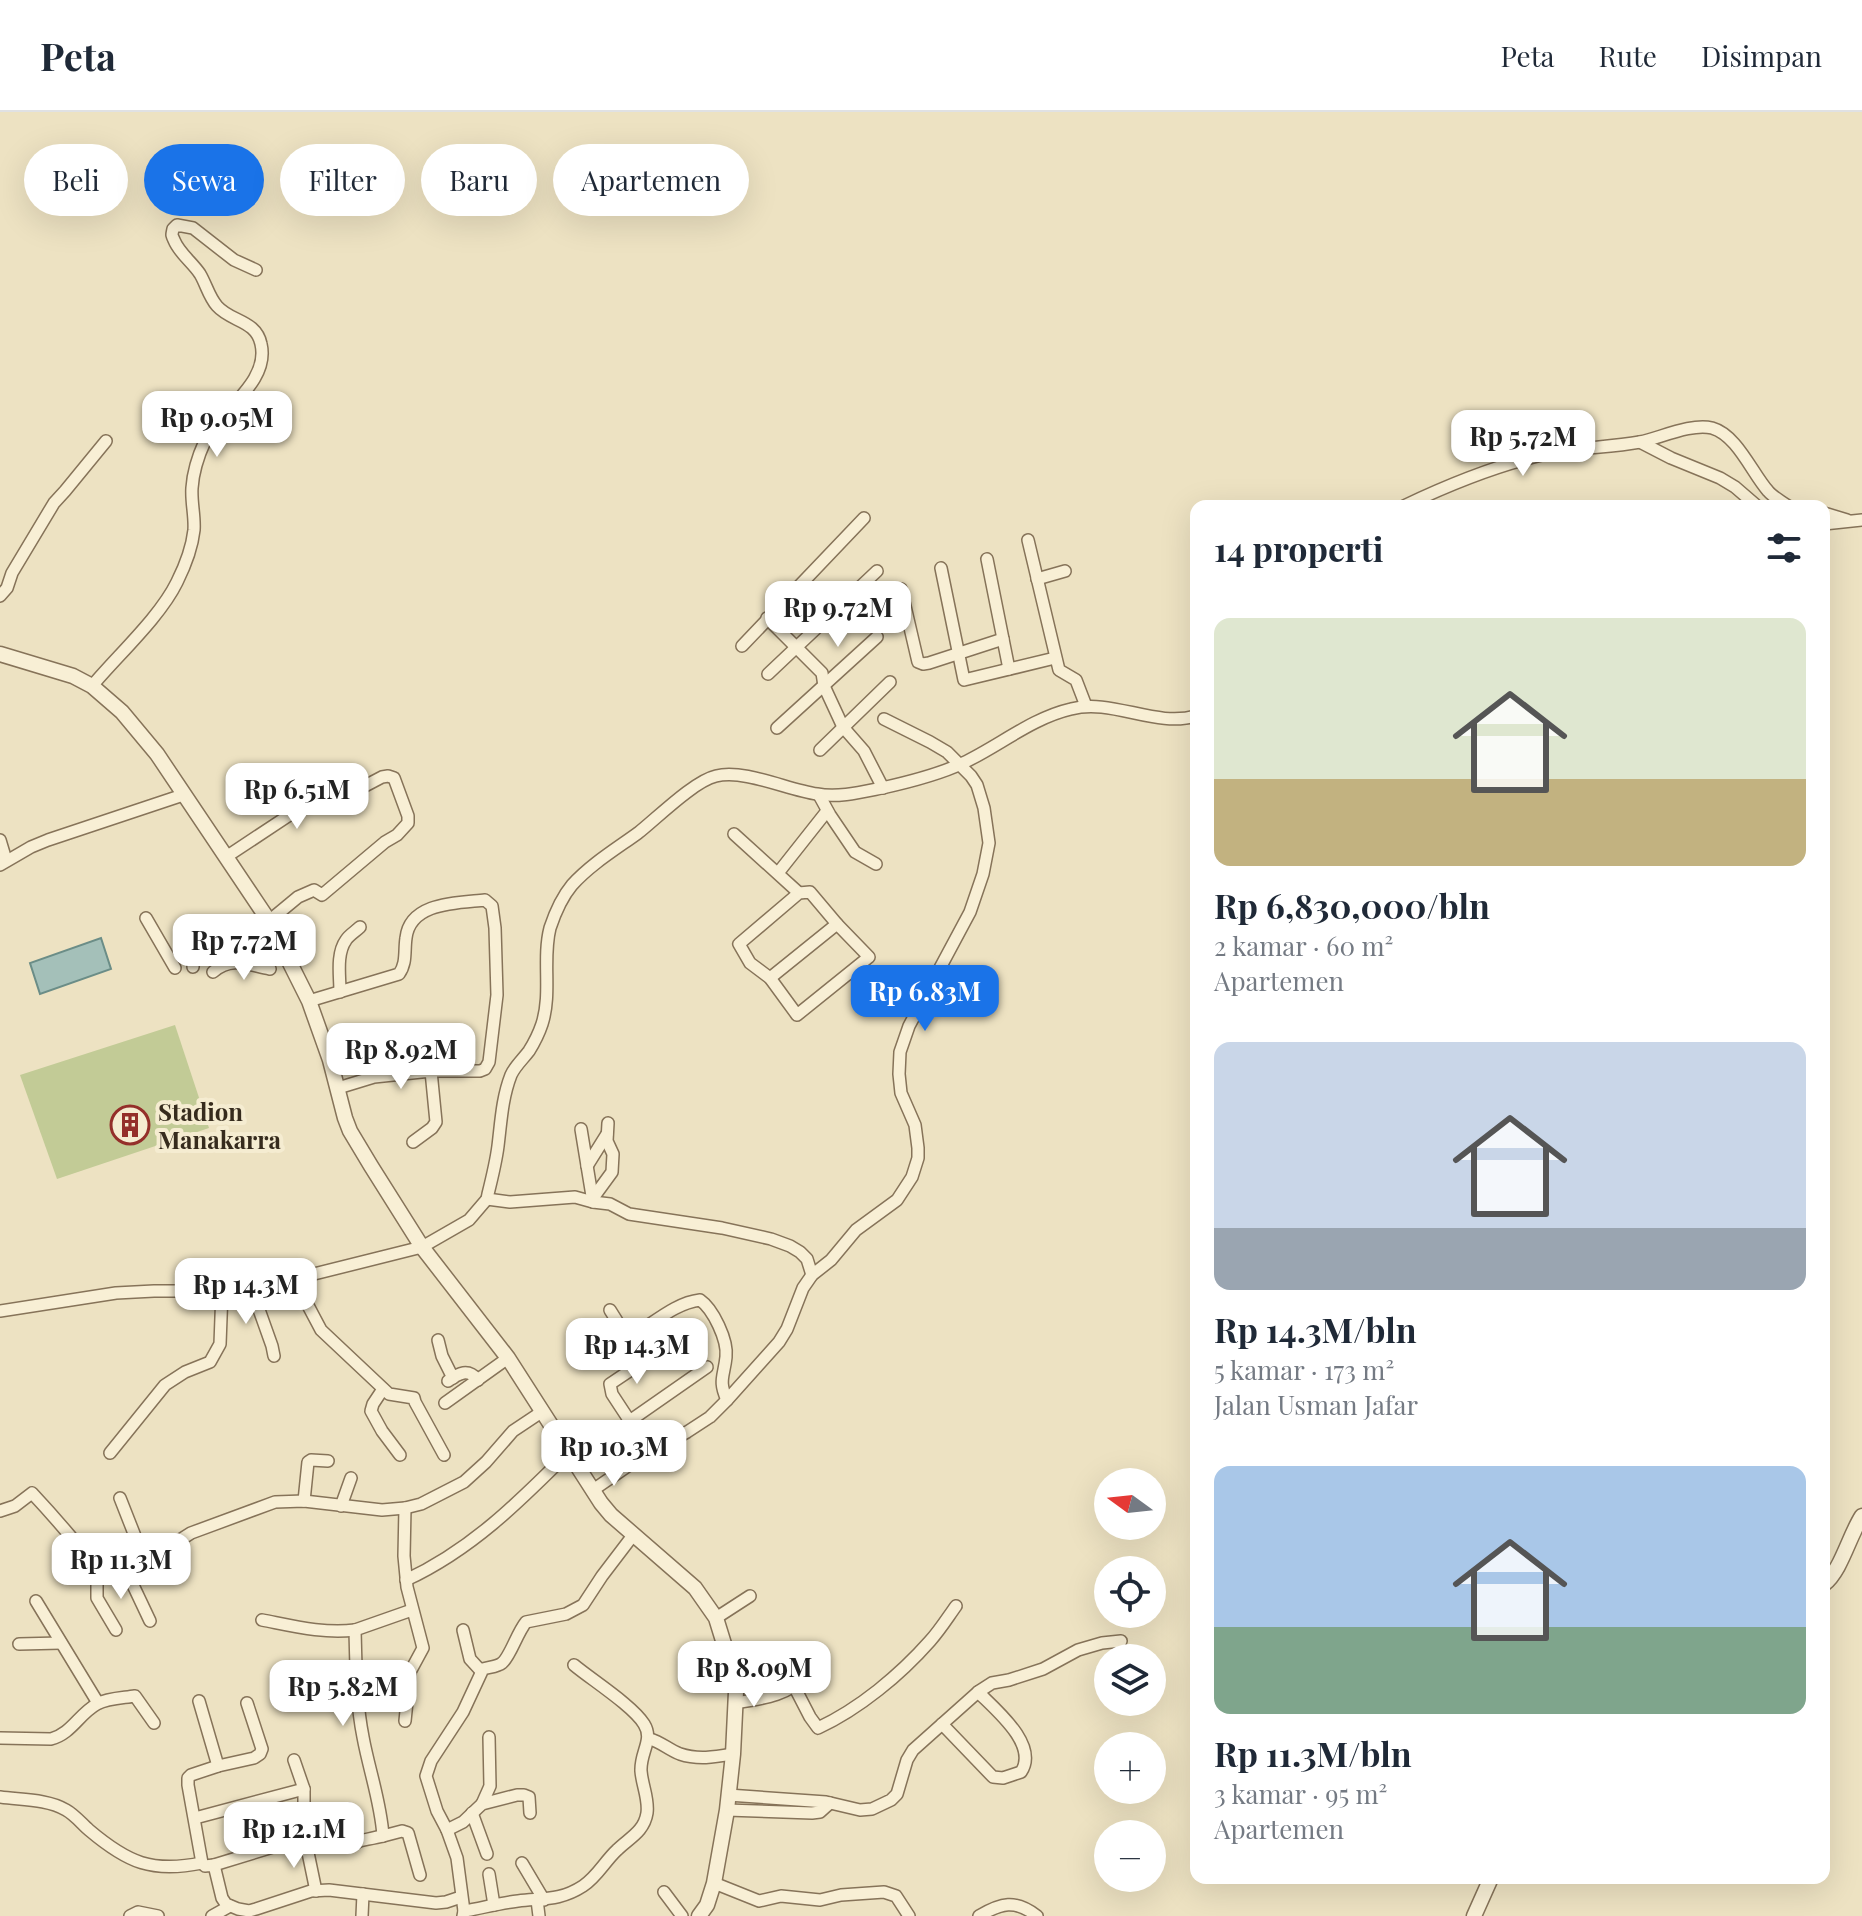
<!DOCTYPE html>
<html lang="id">
<head>
<meta charset="utf-8">
<style>
	:root { --surface:#fff; --page:#f2f2f3; --text:#1f2937; --muted:#747a83; --line:#e0e1e3; --accent:#1a73e8 }
	body { margin:0; font-family:"Playfair Display",serif; background:var(--page); color:var(--text); height:100vh; display:flex; flex-direction:column; font-size:30px; white-space:nowrap }
	* { box-sizing:border-box; margin:0 }
	p { font-size:26px; color:var(--muted) }
	.icon { flex:none; width:44px; height:44px; fill:none; stroke:currentColor; stroke-width:2; stroke-linecap:round; stroke-linejoin:round }
	.map { position:relative; flex:1; overflow:hidden }
	.side { position:absolute; left:1190px; top:388px; width:640px; height:1384px; display:flex; flex-direction:column; background:var(--surface); border-radius:16px; box-shadow:0 8px 32px #0002 }
	.side>* { flex:none }
	.top-card { position:absolute; left:24px; top:32px; width:760px; height:72px; display:flex; gap:16px }
	.needle { width:52px; rotate:285deg }
	.tools { position:absolute; left:1094px; top:1356px; display:grid; gap:16px }
	.tools a { display:grid; place-items:center; width:72px; height:72px; border-radius:50%; background:var(--surface); box-shadow:0 8px 32px #0002; font-size:40px }
	.price { position:absolute; translate:-50% -68px; padding:0 18px; border-radius:16px; background:#fff; color:#222; font-size:26px; line-height:52px; filter:drop-shadow(0 2px 4px #0008) }
	.price::after { content:''; position:absolute; left:50%; top:48px; width:24px; height:18px; margin-left:-12px; background:inherit; clip-path:polygon(0 0,100% 0,50% 100%) }
	.price.on { background:var(--accent); color:#fff }
	ul { padding:0; list-style:none }
	li { display:grid; align-content:center; gap:16px; height:424px; padding:0 24px }
	li span { display:grid; place-items:center; height:248px; border-radius:16px; color:#555 }
	li>.icon { margin-inline-start:auto }
	span .icon { width:144px; height:144px; fill:#fffc; stroke-width:1 }
	li b { font-size:34px }
	h2 { display:flex; justify-content:space-between; align-items:center; height:96px; padding:0 24px; font-size:34px }
	.pill { padding:0 28px; border-radius:36px; background:var(--surface); box-shadow:0 8px 32px #0002; font-size:28px; line-height:72px }
	.pill.on { background:var(--accent); color:#fff }
	header { display:flex; align-items:center; gap:48px; box-sizing:border-box; height:112px; padding:0 40px; background:var(--surface); border-bottom:2px solid var(--line) }
	header strong { font-size:38px }
	nav { display:flex; gap:44px; margin-inline-start:auto; font-size:28px }
	.map>svg:first-child { display:block }
	.green { fill:#c2cb96 }
	.water { fill:#a4c0b9; stroke:#6b8d87; stroke-width:2 }
	.lines { fill:none; stroke-linecap:round; stroke-linejoin:round }
	.minor-casing { stroke:#867359; stroke-width:14 }
	.tertiary-casing { stroke:#867359; stroke-width:17 }
	.minor { stroke:#f8efd5; stroke-width:11 }
	.tertiary { stroke:#f8efd5; stroke-width:14 }
	.labels { text-anchor:middle; dominant-baseline:central; stroke-width:8; stroke-linejoin:round; paint-order:stroke }
	.poi-label { font-size:24px; font-weight:bold; fill:#362b1d; stroke:#f5ecd1; text-anchor:start }
</style>
</head>
<body>
<header>
<strong>Peta</strong>
<nav><a>Peta</a><a>Rute</a><a>Disimpan</a></nav>
</header>
<div class="map">
<svg width="1862" height="1804" viewBox="0 0 1862 1804">
	<rect width="100%" height="100%" fill="#ede2c2"/>
	<polygon class="green" points="175,913 209,1016 57,1067 20,963"/>
	<polygon class="water" points="101,826 111,857 40,882 30,851"/>
	<g class="lines">
		<defs>
			<g id="minor">
				<polyline points="1640,330 1671,346 1720,366 1735,375 1757,394"/>
				<path d="M 1404,394 C 1448,373 1494,354 1542,343 C 1574,335 1607,336 1640,330 C 1660,326 1691,311 1712,316 C 1737,323 1752,361 1768,379 C 1773,385 1781,389 1788,394"/>
				<polyline points="1824,401 1847,408"/>
				<polyline points="1824,412 1862,408"/>
				<polyline points="1028,428 1059,558 1076,568 1086,594"/>
				<polyline points="987,447 1009,557"/>
				<polyline points="941,456 964,568 1055,546"/>
				<polyline points="1037,467 1065,459"/>
				<polyline points="901,477 918,550 923,552 929,551 1003,527"/>
				<polyline points="0,484 7,476 12,461 54,391 65,379 106,329"/>
				<polyline points="767,506 822,561 824,574 843,615 864,639 883,676"/>
				<polyline points="742,534 864,406"/>
				<polyline points="768,562 877,459"/>
				<path d="M 92,574 C 118,543 160,505 177,470 C 185,454 192,436 194,418 C 195,404 191,390 192,376 C 193,361 199,342 205,329 C 221,298 270,270 261,232 C 256,208 231,210 217,194 C 209,185 206,172 200,162 C 192,150 179,141 174,128 C 171,122 172,123 173,117 L 177,113 L 193,116 L 234,148 L 256,158"/>
				<polyline points="777,616 877,525"/>
				<polyline points="820,638 890,570"/>
				<polyline points="819,683 830,703 855,740 876,752"/>
				<polyline points="734,722 799,781"/>
				<polyline points="0,728 6,748"/>
				<polyline points="226,745 288,704 316,691 337,691 348,679 363,675 382,665 388,664 394,666 408,704 408,711 397,723 385,730 322,783 314,778 298,785 269,809"/>
				<polyline points="0,753 31,735 48,728 183,683"/>
				<polyline points="778,761 827,699"/>
				<polygon points="810,780 837,812 869,845 797,903 770,866 750,851 739,832 799,781"/>
				<polyline points="146,806 175,856"/>
				<polyline points="191,826 194,837 193,855"/>
				<path d="M 213,860 C 232,844 248,853 270,857"/>
				<polyline points="770,866 837,812"/>
				<path d="M 340,880 C 340,864 336,842 346,828 C 349,823 356,819 360,815"/>
				<path d="M 309,889 L 399,862 C 407,851 404,839 406,826 C 410,790 457,791 485,788 L 492,794 L 495,816 L 497,883 L 489,950 L 485,957 L 480,959 L 431,959"/>
				<polyline points="338,976 374,965 431,959 436,1010 432,1016 413,1030"/>
				<polyline points="581,1017 593,1090"/>
				<polyline points="587,1054 607,1022"/>
				<polyline points="593,1086 612,1060 613,1042 607,1029 608,1011"/>
				<polyline points="487,1087 510,1090 575,1085 593,1090 610,1092 629,1102 722,1116 771,1127 790,1134 800,1140 807,1147 812,1163"/>
				<polyline points="294,1167 321,1218 389,1282 414,1286 415,1290 444,1343"/>
				<polyline points="251,1175 272,1234 274,1244"/>
				<path d="M 610,1198 L 625,1222 L 630,1225 C 652,1213 674,1191 700,1188 C 713,1197 728,1228 726,1245 C 724,1265 718,1268 727,1288"/>
				<path d="M 0,1199 L 116,1181 L 154,1179 L 222,1179 L 294,1167 L 422,1135 L 469,1108 L 487,1087 L 488,1082 C 492,1066 496,1050 498,1034 C 501,1010 502,986 511,963 C 515,954 523,947 529,939 C 534,931 539,921 542,912 C 552,881 542,847 550,816 C 555,801 562,785 572,773 C 591,752 616,737 638,721 C 657,706 694,669 716,664 C 745,657 788,678 817,682 C 838,686 862,680 882,676 C 909,670 938,663 963,651 C 999,634 1032,606 1071,597 C 1112,586 1155,616 1196,604"/>
				<polyline points="438,1228 442,1244 453,1266"/>
				<path d="M 448,1269 C 459,1261 468,1256 478,1268"/>
				<polyline points="383,1277 373,1292 371,1299 382,1319 400,1343"/>
				<polyline points="445,1291 508,1246"/>
				<polyline points="631,1308 707,1255"/>
				<polyline points="650,1340 612,1282 610,1272 686,1221"/>
				<polyline points="110,1341 165,1273 185,1260 210,1250 220,1232 222,1179"/>
				<polyline points="593,1378 638,1347 687,1320 710,1305 727,1288 779,1230 787,1217 803,1176 812,1163 831,1148 856,1118 897,1088 912,1065 918,1046 918,1036 915,1013 901,981 899,962 900,940 909,914 970,800 983,762 989,731 984,696 977,673 971,664 947,640 930,630 884,607"/>
				<polyline points="120,1386 144,1447"/>
				<polyline points="304,1389 308,1350 311,1348 328,1349"/>
				<polyline points="341,1394 351,1366"/>
				<polyline points="405,1396 404,1444 407,1475 423,1536 410,1560 405,1609"/>
				<path d="M 0,1399 L 15,1394 L 32,1381 C 47,1397 62,1414 76,1431 C 83,1442 89,1457 99,1464 L 161,1440 L 191,1421 L 275,1390 L 304,1389 L 382,1398 L 405,1396 L 421,1392 L 464,1370 L 486,1350 L 513,1319 L 543,1299"/>
				<polyline points="124,1454 150,1509"/>
				<polyline points="97,1463 97,1486 116,1518"/>
				<path d="M 406,1468 C 471,1438 519,1390 569,1340"/>
				<polyline points="36,1489 98,1591"/>
				<path d="M 412,1498 L 355,1518 C 356,1554 356,1590 363,1625 C 369,1658 381,1691 383,1724 L 402,1719 L 408,1721 L 420,1763"/>
				<polyline points="716,1506 750,1484"/>
				<path d="M 262,1508 C 293,1514 324,1522 355,1518"/>
				<polyline points="463,1518 470,1547 481,1559"/>
				<polyline points="19,1532 61,1531"/>
				<path d="M 794,1574 L 810,1605 L 818,1616 C 859,1597 900,1563 930,1529 C 940,1518 948,1505 956,1494"/>
				<polyline points="199,1589 218,1654 191,1663 188,1666 188,1673 202,1751 205,1754 214,1753 222,1786 226,1792 238,1797 249,1799 256,1797 311,1779 329,1778 436,1791 446,1790 461,1785"/>
				<path d="M 735,1591 C 757,1587 788,1585 802,1565 C 808,1558 811,1549 815,1541"/>
				<path d="M 942,1612 L 993,1665 L 1003,1666 L 1021,1660 C 1039,1633 996,1598 978,1580"/>
				<path d="M 0,1626 L 51,1627 C 71,1622 79,1602 97,1592 C 108,1586 123,1586 135,1584 L 154,1611"/>
				<path d="M 650,1627 C 661,1630 669,1638 680,1642 C 698,1648 715,1645 733,1642"/>
				<polyline points="218,1654 254,1646 260,1642 262,1637 247,1591"/>
				<polyline points="728,1683 826,1690 860,1698 872,1697 891,1688 897,1682 907,1648 913,1638 978,1580 992,1571 1009,1568 1043,1557 1078,1538 1102,1531 1121,1529"/>
				<path d="M 0,1685 C 21,1688 47,1687 66,1698 C 75,1703 82,1712 89,1718 C 128,1751 152,1761 202,1751"/>
				<polyline points="482,1692 490,1674 489,1625"/>
				<polyline points="348,1697 358,1730"/>
				<polyline points="727,1698 812,1701 820,1700 830,1691"/>
				<polyline points="472,1701 487,1742"/>
				<polyline points="195,1706 304,1677 294,1648"/>
				<polyline points="447,1718 463,1710 482,1692 517,1683 524,1683 529,1685 530,1701"/>
				<path d="M 299,1727 C 326,1740 356,1729 383,1724"/>
				<polyline points="306,1731 316,1779"/>
				<polyline points="522,1751 544,1788"/>
				<polyline points="214,1753 299,1727 304,1707 304,1677"/>
				<polyline points="489,1762 494,1793"/>
				<polyline points="714,1771 759,1789 781,1784 820,1788 841,1783 884,1780 896,1784 909,1804"/>
				<polyline points="664,1780 682,1804"/>
				<polyline points="537,1788 539,1804"/>
				<path d="M 464,1799 C 482,1796 500,1791 518,1789 C 543,1786 560,1789 583,1774 C 597,1765 605,1749 617,1738 C 629,1726 644,1720 647,1701 C 649,1687 642,1673 641,1659 C 640,1640 654,1628 644,1612 C 633,1594 592,1568 574,1553"/>
				<polyline points="130,1804 138,1800 158,1804"/>
				<polyline points="212,1804 230,1794"/>
				<polyline points="362,1804 363,1782"/>
				<path d="M 463,1804 L 464,1799 L 457,1746 L 447,1718 L 437,1699 L 426,1664 L 431,1649 L 463,1600 L 483,1557 C 489,1555 497,1555 502,1551 C 510,1545 517,1521 526,1510 L 566,1502 L 583,1493 L 602,1464 L 634,1422"/>
				<path d="M 979,1804 C 1001,1791 1015,1787 1037,1804"/>
			</g>
			<g id="tertiary">
				<polyline points="0,542 73,564 92,574 122,600 157,642 269,809 309,889 330,948 345,1006 350,1019 371,1054 422,1135 508,1246 601,1391 611,1403 695,1476 716,1506 733,1561 736,1580 733,1642 727,1698 714,1771 707,1793 699,1804"/>
				<path d="M 1824,1472 C 1841,1459 1849,1424 1862,1404"/>
				<polyline points="1474,1804 1491,1766"/>
			</g>
		</defs>
		<use href="#minor" class="minor-casing"/>
		<use href="#tertiary" class="tertiary-casing"/>
		<use href="#minor" class="minor"/>
		<use href="#tertiary" class="tertiary"/>
	</g>
	<defs>
		<symbol id="building-ring" viewBox="-11 -11 22 22"><circle r="9.5" fill="#f5ecd1" stroke="#942f2a" stroke-width="1.5"/><path d="M-4-6H4V6H1V3H-1V6H-4ZM-2.5-4.3h1.7v1.8h-1.7ZM.8-4.3h1.7v1.8H.8ZM-2.5-1h1.7V.8h-1.7ZM.8-1h1.7V.8H.8Z" fill="#942f2a"/></symbol>
	</defs>
	<g fill-rule="evenodd">
		<use href="#building-ring" x="108" y="991" width="44" height="44"/>
	</g>
	<g class="labels">
		<g class="poi-label">
			<text x="158" y="999">Stadion<tspan x="158" dy="28">Manakarra</tspan></text>
		</g>
	</g>
</svg>
<div class="tools">
<a><svg class="needle" viewBox="-14 -14 28 28"><path d="M0-13l5 13h-10z" fill="#e53935"/><path d="M0 13l5-13h-10z" fill="#747a83"/></svg></a>
<a><svg class="icon" aria-label="locate" viewBox="0 0 24 24"><circle cx="12" cy="12" r="6"/><path d="M12 2v4M12 18v4M2 12h4M18 12h4"/></svg></a>
<a><svg class="icon" aria-label="layers" viewBox="0 0 24 24"><path d="M12 4l9 5-9 5-9-5zM3 14l9 5 9-5"/></svg></a>
<a>+</a>
<a>−</a>
</div>
<b class="price" style="left:217px;top:347px">Rp 9.05M</b>
<b class="price" style="left:1523px;top:366px">Rp 5.72M</b>
<b class="price" style="left:838px;top:537px">Rp 9.72M</b>
<b class="price" style="left:297px;top:719px">Rp 6.51M</b>
<b class="price" style="left:244px;top:870px">Rp 7.72M</b>
<b class="price on" style="left:925px;top:921px">Rp 6.83M</b>
<b class="price" style="left:401px;top:979px">Rp 8.92M</b>
<b class="price" style="left:246px;top:1214px">Rp 14.3M</b>
<b class="price" style="left:637px;top:1274px">Rp 14.3M</b>
<b class="price" style="left:614px;top:1376px">Rp 10.3M</b>
<b class="price" style="left:121px;top:1489px">Rp 11.3M</b>
<b class="price" style="left:754px;top:1597px">Rp 8.09M</b>
<b class="price" style="left:343px;top:1616px">Rp 5.82M</b>
<b class="price" style="left:294px;top:1758px">Rp 12.1M</b>
<div class="top-card">
<a class="pill">Beli</a>
<a class="pill on">Sewa</a>
<a class="pill">Filter</a>
<a class="pill">Baru</a>
<a class="pill">Apartemen</a>
</div>
<section class="side">
<h2>14 properti<svg class="icon" aria-label="filters" viewBox="0 0 24 24"><path d="M4 7h16M4 17h16"/><circle cx="9" cy="7" r="2"/><circle cx="15" cy="17" r="2"/></svg></h2>
<ul>
<li><span style="background:linear-gradient(#dfe7d0 65%,#c2b280 0)"><svg class="icon" aria-label="home" viewBox="0 0 24 24"><path d="M3 11l9-7 9 7M6 9v11h12V9"/></svg></span><div><b>Rp 6,830,000/bln</b><p>2 kamar · 60 m²</p><p>Apartemen</p></div></li>
<li><span style="background:linear-gradient(#c9d6e8 75%,#9aa5b1 0)"><svg class="icon" aria-label="home" viewBox="0 0 24 24"><path d="M3 11l9-7 9 7M6 9v11h12V9"/></svg></span><div><b>Rp 14.3M/bln</b><p>5 kamar · 173 m²</p><p>Jalan Usman Jafar</p></div></li>
<li><span style="background:linear-gradient(#a9c7e8 65%,#7fa58c 0)"><svg class="icon" aria-label="home" viewBox="0 0 24 24"><path d="M3 11l9-7 9 7M6 9v11h12V9"/></svg></span><div><b>Rp 11.3M/bln</b><p>3 kamar · 95 m²</p><p>Apartemen</p></div></li>
</ul>
</section>
</div>
</body>
</html>
